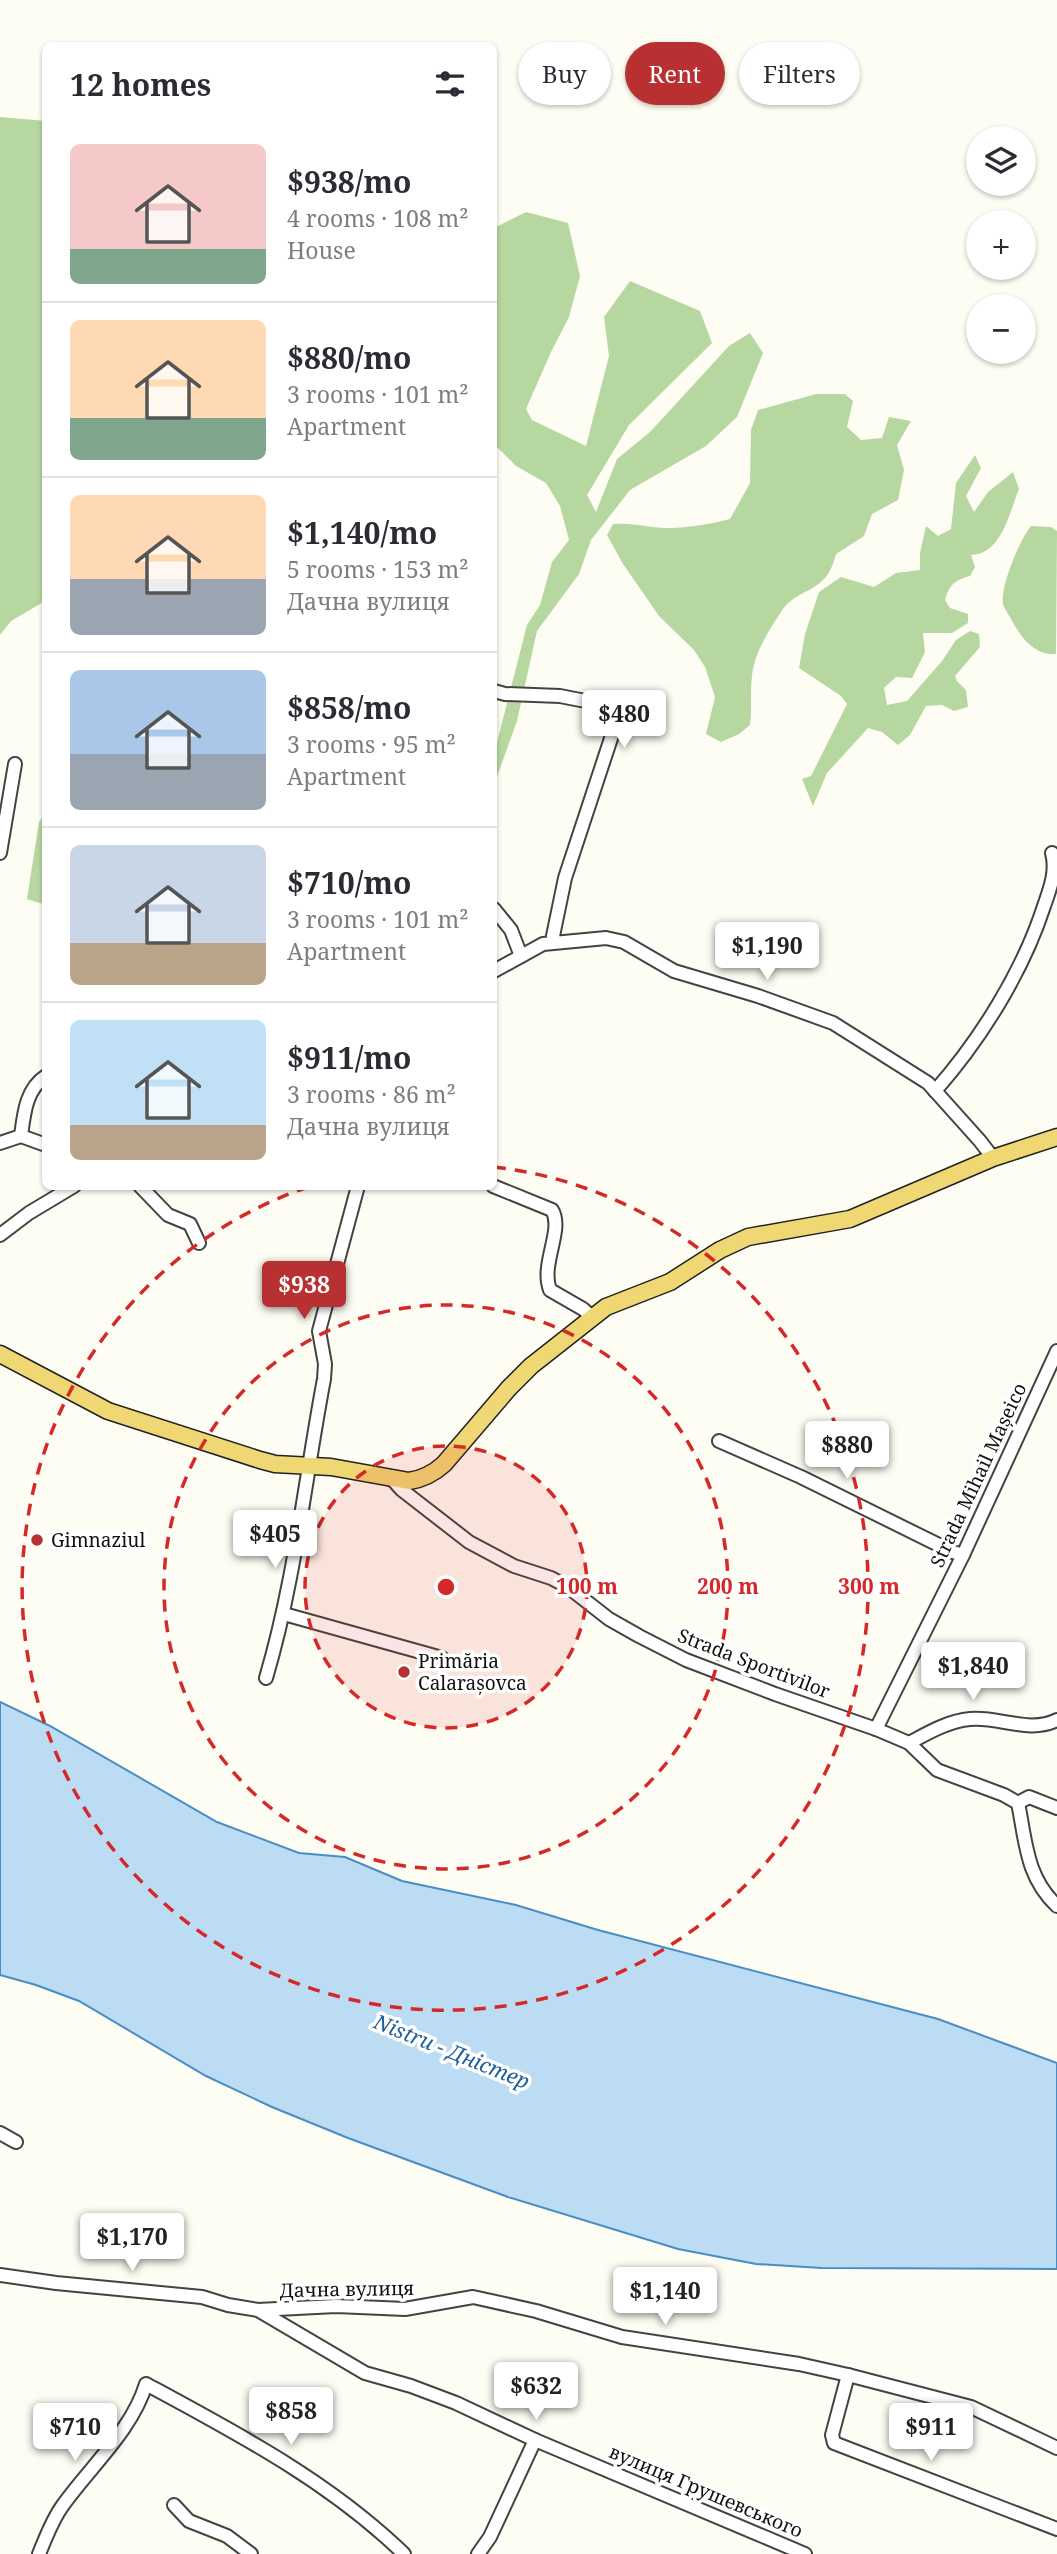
<!DOCTYPE html>
<html lang="en">
<head>
<meta charset="utf-8">
<style>
	:root { --surface:#fff; --page:#f7f7f7; --text:#2b2b33; --muted:#7c7c81; --line:#e1e1e2; --accent:#b83031 }
	body { margin:0; font-family:"Noto Serif",serif; background:var(--page); color:var(--text); height:100vh; display:flex; flex-direction:column; font-size:26px; white-space:nowrap }
	* { box-sizing:border-box; margin:0 }
	p { font-size:23px; color:var(--muted) }
	.icon { flex:none; width:38px; height:38px; fill:none; stroke:currentColor; stroke-width:2; stroke-linecap:round; stroke-linejoin:round }
	.map { position:relative; flex:1; overflow:hidden }
	.sheet { position:absolute; left:42px; top:42px; width:455px; height:1148px; display:flex; flex-direction:column; background:var(--surface); border-radius:10px; box-shadow:0 2px 5px #0004 }
	.sheet>* { flex:none }
	.hud { position:absolute; left:518px; top:42px; width:434px; height:63px; display:flex; gap:14px }
	.fabs { position:absolute; left:966px; top:126px; display:grid; gap:14px }
	.fabs a { display:grid; place-items:center; width:70px; height:70px; border-radius:50%; background:var(--surface); box-shadow:0 2px 5px #0004; font-size:35px }
	.price { position:absolute; translate:-50% -60px; padding:0 16px; border-radius:7px; background:#fff; color:#222; font-size:23px; line-height:46px; filter:drop-shadow(0 2px 4px #0008) }
	.price::after { content:''; position:absolute; left:50%; top:42px; width:21px; height:16px; margin-left:-10px; background:inherit; clip-path:polygon(0 0,100% 0,50% 100%) }
	.price.active { background:var(--accent); color:#fff }
	ul { padding:0; list-style:none }
	li { display:flex; align-items:center; gap:21px; height:175px; padding:0 28px }
	li+li { border-top:2px solid var(--line) }
	li span { display:grid; place-items:center; flex:none; width:196px; height:140px; border-radius:10px; color:#555 }
	li>.icon { margin-inline-start:auto }
	span .icon { width:84px; height:84px; fill:#fffc; stroke-width:1 }
	li b { font-size:30px }
	h2 { display:flex; justify-content:space-between; align-items:center; height:84px; padding:0 28px; font-size:30px }
	.tag { padding:0 24px; border-radius:32px; background:var(--surface); box-shadow:0 2px 5px #0004; font-size:24px; line-height:63px }
	.tag.active { background:var(--accent); color:#fff }
	.map>svg:first-child { display:block }
	.forest { fill:#b6d79f }
	.water { fill:#bcdcf3; stroke:#488dc5; stroke-width:2 }
	.lines { fill:none; stroke-linecap:round; stroke-linejoin:round }
	.minor-casing { stroke:#434343; stroke-width:16 }
	.major-casing { stroke:#212121; stroke-width:19 }
	.minor { stroke:#fff; stroke-width:12 }
	.major { stroke:#efd773; stroke-width:16 }
	.ring { fill:none; stroke:#d62828; stroke-width:3.5; stroke-dasharray:12 9 }
	.poi-dot { fill:#b83031; stroke:#fff; stroke-width:2.5 }
	.labels { text-anchor:middle; dominant-baseline:central; stroke-width:7; stroke-linejoin:round; paint-order:stroke }
	.street-label { font-size:19px; fill:#101010; stroke:#fff }
	.poi-label { font-size:19px; fill:#101010; stroke:#fff; text-anchor:start }
	.water-label { font-size:21px; font-style:italic; fill:#20609b; stroke:#fff }
	.centre { fill:#d62828; stroke:#fff; stroke-width:3.5 }
	.ring-label { font-size:21px; text-anchor:middle; font-weight:bold; fill:#d62828; stroke:#fff; stroke-width:7; stroke-linejoin:round; paint-order:stroke }
</style>
</head>
<body>
<div class="map">
<svg width="1057" height="2554" viewBox="0 0 1057 2554">
	<rect width="100%" height="100%" fill="#fefdf4"/>
	<g class="forest">
		<polygon points="0,117 46,121 45,601 11,621 0,635"/>
		<polygon points="526,212 568,223 580,276 569,317 551,352 526,409 532,420 586,446 609,356 604,317 630,281 700,311 712,343 629,425 587,495 596,512 617,459 650,432 729,346 750,333 763,353 737,417 706,446 630,490 591,540 579,574 537,631 517,721 494,785 494,754 527,625 540,605 552,562 569,540 560,506 546,483 516,466 494,444 494,228"/>
		<path d="M 816,394 L 845,394 L 853,401 L 847,427 L 861,440 L 882,438 L 889,417 L 911,421 L 897,445 L 904,470 L 898,500 L 872,514 L 864,536 L 836,554 C 826,596 799,585 781,612 C 769,630 754,653 752,676 C 750,692 752,709 750,725 L 739,734 L 721,742 L 706,734 L 715,697 L 705,667 L 694,650 L 659,616 L 623,564 L 607,535 L 613,524 C 627,523 638,525 652,527 C 678,530 706,525 730,519 L 750,483 L 751,430 L 758,410 Z"/>
		<path d="M 975,455 L 981,468 L 966,496 L 974,512 L 988,492 L 1013,472 L 1019,489 C 1009,513 1002,554 971,555 L 975,567 L 970,576 C 955,580 949,585 945,600 L 950,608 L 968,614 L 968,623 L 952,633 L 923,633 L 925,652 L 912,678 L 896,677 L 884,688 L 887,705 L 907,701 L 942,661 L 956,640 L 970,631 L 979,634 L 980,647 L 955,676 L 957,681 L 966,690 L 968,707 L 954,711 L 942,705 L 926,706 L 910,735 L 898,745 L 882,732 L 868,728 L 827,773 L 813,806 L 802,779 L 811,776 L 847,704 L 841,696 L 799,668 L 805,634 L 819,592 L 841,577 L 874,587 L 896,573 L 920,570 L 920,553 L 926,526 L 938,536 L 951,529 L 956,483 Z"/>
		<path d="M 1031,526 L 1051,527 L 1057,531 L 1056,654 C 1034,656 1020,636 1011,619 C 1009,615 1004,608 1003,604 C 1000,587 1020,539 1031,526 Z"/>
		<polygon points="45,814 46,897 43,904 27,899 39,822"/>
	</g>
	<polygon class="water" points="0,1702 50,1726 217,1822 299,1853 345,1857 402,1881 516,1905 598,1930 938,2019 1057,2063 1057,2269 822,2268 756,2264 678,2249 508,2197 348,2138 272,2107 206,2076 79,2001 36,1985 0,1975"/>
	<g class="lines">
		<defs>
			<g id="minor">
				<polyline points="494,691 505,694 560,696 621,708 565,878 553,936 555,942"/>
				<polyline points="0,853 15,764"/>
				<polyline points="494,909 511,930 521,956"/>
				<polyline points="494,971 543,944 606,938 624,942 674,971 758,996 833,1023 928,1083 980,1141 993,1158"/>
				<path d="M 935,1091 C 981,1039 1023,971 1044,906 C 1050,889 1057,871 1052,853"/>
				<path d="M 21,1136 C 24,1113 26,1089 46,1076"/>
				<polyline points="0,1143 21,1136 46,1145"/>
				<polyline points="140,1186 168,1215 190,1224 199,1243"/>
				<path d="M 493,1186 L 552,1210 C 564,1230 540,1264 550,1290 L 583,1309 L 591,1316"/>
				<polyline points="0,1235 29,1213 74,1186"/>
				<polyline points="719,1441 801,1477 953,1552 963,1555"/>
				<path d="M 391,1478 L 402,1490 L 469,1542 L 514,1566 L 551,1578 L 568,1587 L 609,1619 L 639,1636 L 686,1660 L 775,1694 L 876,1729 L 909,1743 L 937,1770 L 1004,1795 L 1018,1803 C 1026,1842 1026,1877 1057,1906"/>
				<polyline points="284,1614 442,1658"/>
				<path d="M 266,1678 C 295,1580 305,1479 324,1379 L 325,1364 L 319,1331 L 358,1186"/>
				<polyline points="876,1729 963,1555 1057,1351"/>
				<path d="M 909,1743 C 928,1733 948,1721 970,1719 C 999,1716 1029,1734 1057,1720"/>
				<polyline points="1018,1803 1029,1797 1057,1808"/>
				<polyline points="0,2133 16,2142"/>
				<polyline points="0,2275 56,2283 202,2297 228,2305 258,2310 365,2373 411,2386 456,2403 535,2440 805,2554"/>
				<polyline points="258,2310 336,2306 405,2309 473,2297 536,2311 622,2337 799,2364 848,2375 971,2407 1057,2448"/>
				<polyline points="848,2375 832,2435 834,2443 1057,2529"/>
				<polyline points="174,2505 189,2521 227,2536 251,2554"/>
				<path d="M 39,2554 C 46,2537 52,2520 63,2505 C 91,2466 132,2430 146,2384 C 237,2433 330,2482 404,2554"/>
				<polyline points="478,2554 490,2537 535,2440"/>
			</g>
			<path id="major" d="M 0,1354 L 108,1411 L 260,1460 L 275,1464 L 331,1467 L 409,1481 C 423,1479 433,1474 444,1464 L 509,1388 L 531,1366 L 606,1307 L 670,1282 L 720,1250 L 748,1237 L 850,1219 L 993,1158 L 1057,1137"/>
		</defs>
		<use href="#minor" class="minor-casing"/>
		<use href="#major" class="major-casing"/>
		<use href="#minor" class="minor"/>
		<use href="#major" class="major"/>
	</g>
	<circle cx="446" cy="1587" r="141" fill="#d62828" fill-opacity=".12"/>
	<g class="ring">
		<circle cx="446" cy="1587" r="141"/>
		<circle cx="446" cy="1587" r="282"/>
		<path d="M494 1167A423 423 0 1 1 308 1187"/>
	</g>
	<g class="poi-dot">
		<circle cx="37" cy="1540" r="7"/>
		<circle cx="404" cy="1672" r="7"/>
	</g>
	<g class="labels">
		<g class="street-label">
			<text transform="translate(978 1475) rotate(-65)">Strada Mihail Mașeico</text>
			<text transform="translate(754 1663) rotate(21)">Strada Sportivilor</text>
			<text transform="translate(347 2289) rotate(-1)">Дачна вулиця</text>
			<text transform="translate(706 2491) rotate(23)">вулиця Грушевського</text>
		</g>
		<g class="poi-label">
			<text x="51" y="1540">Gimnaziul</text>
			<text x="418" y="1661">Primăria<tspan x="418" dy="22">Calarașovca</tspan></text>
		</g>
		<g class="water-label">
			<text transform="translate(452 2051) rotate(22)">Nistru - Дністер</text>
		</g>
	</g>
	<circle cx="446" cy="1587" r="10" class="centre"/>
	<g class="ring-label">
		<text x="587" y="1594">100 m</text>
		<text x="728" y="1594">200 m</text>
		<text x="869" y="1594">300 m</text>
	</g>
</svg>
<div class="fabs">
<a><svg class="icon" aria-label="layers" viewBox="0 0 24 24"><path d="M12 4l9 5-9 5-9-5zM3 14l9 5 9-5"/></svg></a>
<a>+</a>
<a>−</a>
</div>
<b class="price" style="left:624px;top:750px">$480</b>
<b class="price" style="left:767px;top:982px">$1,190</b>
<b class="price active" style="left:304px;top:1321px">$938</b>
<b class="price" style="left:847px;top:1481px">$880</b>
<b class="price" style="left:275px;top:1570px">$405</b>
<b class="price" style="left:973px;top:1702px">$1,840</b>
<b class="price" style="left:132px;top:2273px">$1,170</b>
<b class="price" style="left:665px;top:2327px">$1,140</b>
<b class="price" style="left:536px;top:2422px">$632</b>
<b class="price" style="left:291px;top:2447px">$858</b>
<b class="price" style="left:75px;top:2463px">$710</b>
<b class="price" style="left:931px;top:2463px">$911</b>
<div class="hud">
<a class="tag">Buy</a>
<a class="tag active">Rent</a>
<a class="tag">Filters</a>
</div>
<section class="sheet">
<h2>12 homes<svg class="icon" aria-label="filters" viewBox="0 0 24 24"><path d="M4 7h16M4 17h16"/><circle cx="9" cy="7" r="2"/><circle cx="15" cy="17" r="2"/></svg></h2>
<ul>
<li><span style="background:linear-gradient(#f6c9c9 75%,#7fa58c 0)"><svg class="icon" aria-label="home" viewBox="0 0 24 24"><path d="M3 11l9-7 9 7M6 9v11h12V9"/></svg></span><div><b>$938/mo</b><p>4 rooms · 108 m²</p><p>House</p></div></li>
<li><span style="background:linear-gradient(#ffd9b3 70%,#7fa58c 0)"><svg class="icon" aria-label="home" viewBox="0 0 24 24"><path d="M3 11l9-7 9 7M6 9v11h12V9"/></svg></span><div><b>$880/mo</b><p>3 rooms · 101 m²</p><p>Apartment</p></div></li>
<li><span style="background:linear-gradient(#ffd9b3 60%,#9aa5b1 0)"><svg class="icon" aria-label="home" viewBox="0 0 24 24"><path d="M3 11l9-7 9 7M6 9v11h12V9"/></svg></span><div><b>$1,140/mo</b><p>5 rooms · 153 m²</p><p>Дачна вулиця</p></div></li>
<li><span style="background:linear-gradient(#a9c7e8 60%,#9aa5b1 0)"><svg class="icon" aria-label="home" viewBox="0 0 24 24"><path d="M3 11l9-7 9 7M6 9v11h12V9"/></svg></span><div><b>$858/mo</b><p>3 rooms · 95 m²</p><p>Apartment</p></div></li>
<li><span style="background:linear-gradient(#c9d6e8 70%,#b9a48a 0)"><svg class="icon" aria-label="home" viewBox="0 0 24 24"><path d="M3 11l9-7 9 7M6 9v11h12V9"/></svg></span><div><b>$710/mo</b><p>3 rooms · 101 m²</p><p>Apartment</p></div></li>
<li><span style="background:linear-gradient(#bfe0f5 75%,#b9a48a 0)"><svg class="icon" aria-label="home" viewBox="0 0 24 24"><path d="M3 11l9-7 9 7M6 9v11h12V9"/></svg></span><div><b>$911/mo</b><p>3 rooms · 86 m²</p><p>Дачна вулиця</p></div></li>
</ul>
</section>
</div>
</body>
</html>
